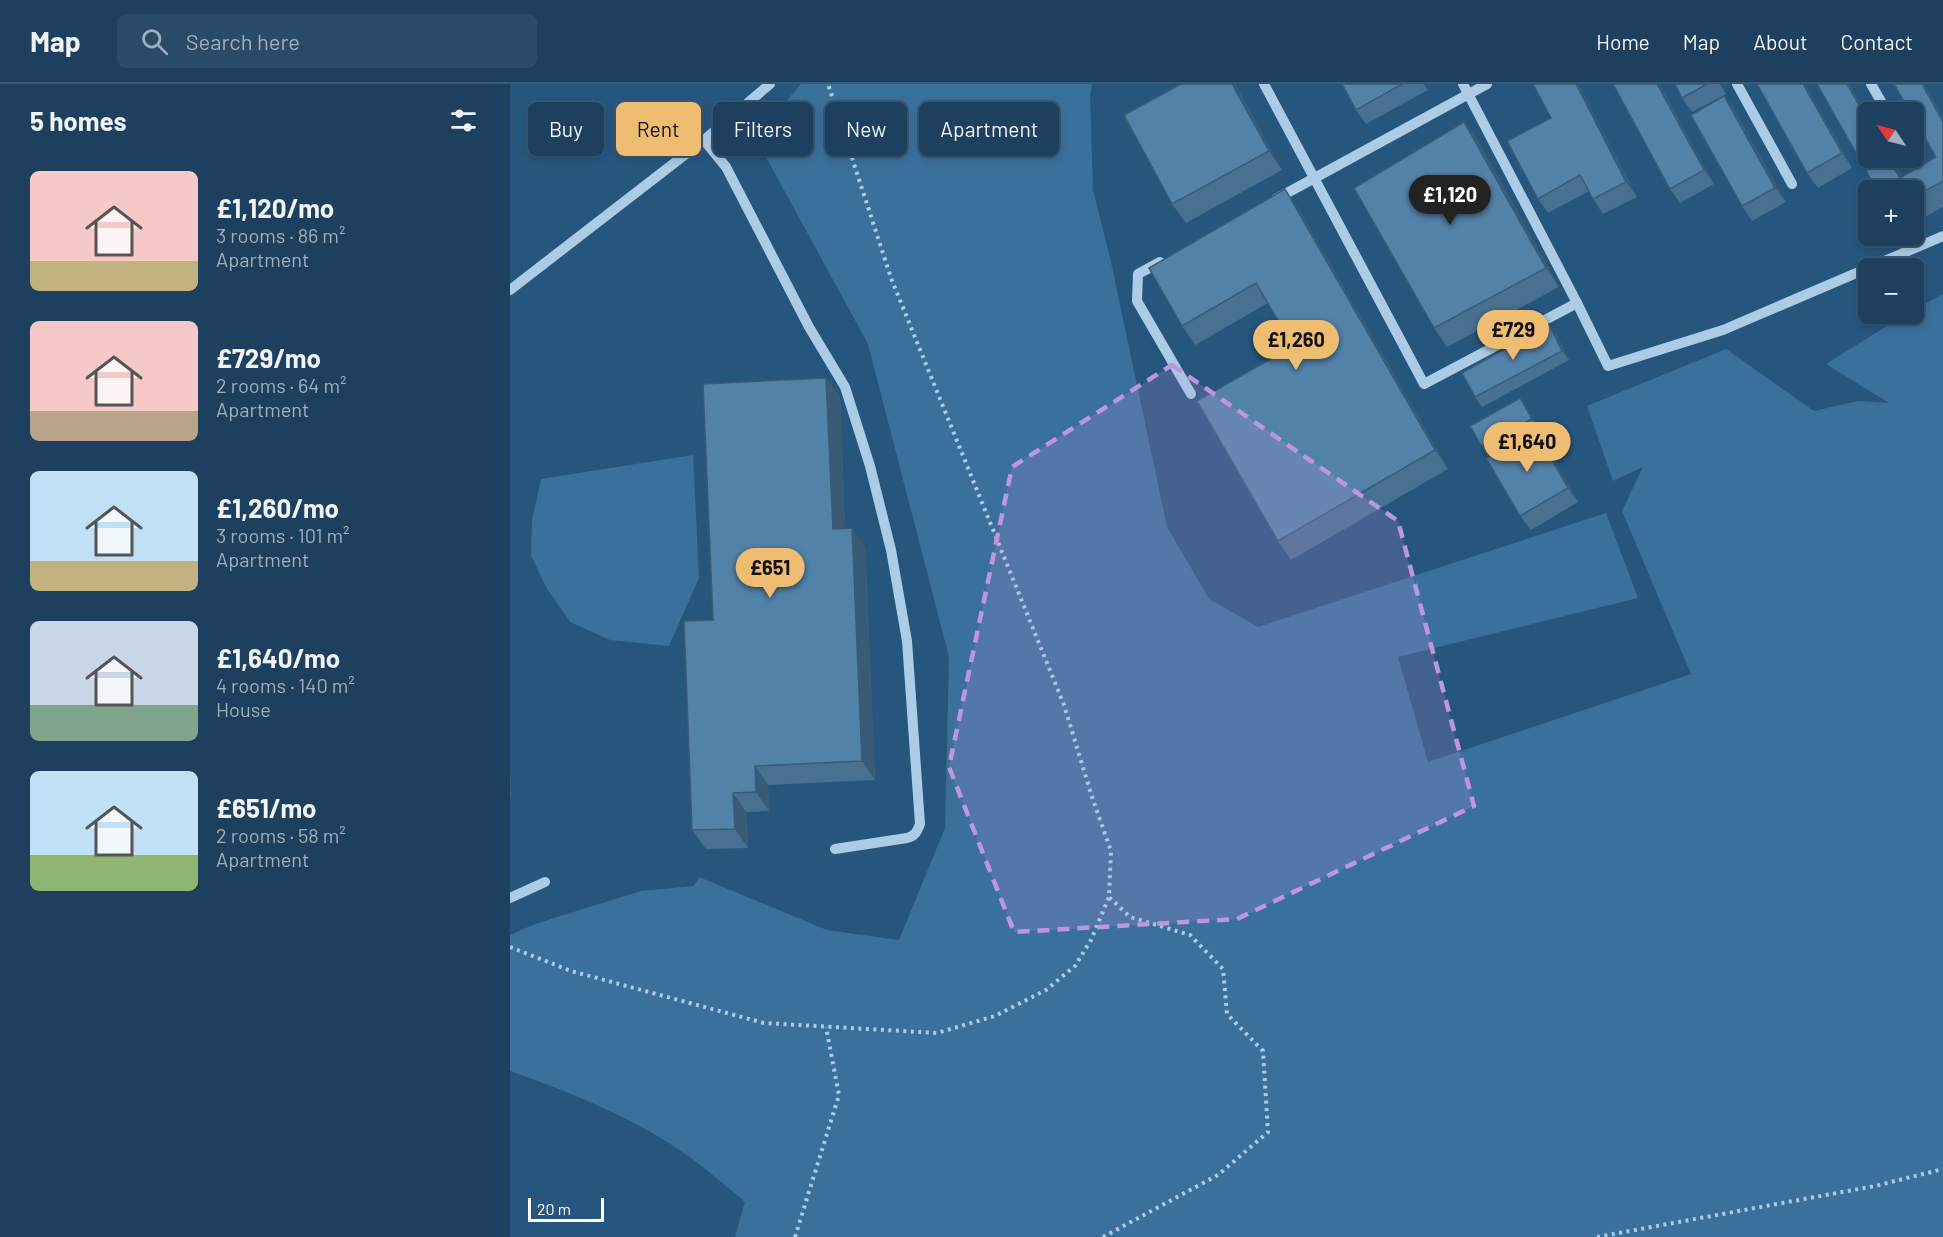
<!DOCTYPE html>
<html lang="en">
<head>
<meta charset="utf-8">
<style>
	:root { --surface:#1c405e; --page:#294b67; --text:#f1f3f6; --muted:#a0afbc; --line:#3a5973; --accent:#eebd71 }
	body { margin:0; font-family:Barlow,sans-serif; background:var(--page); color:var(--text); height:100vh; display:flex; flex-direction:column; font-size:22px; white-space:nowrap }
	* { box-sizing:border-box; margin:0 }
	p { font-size:20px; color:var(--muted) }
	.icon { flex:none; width:33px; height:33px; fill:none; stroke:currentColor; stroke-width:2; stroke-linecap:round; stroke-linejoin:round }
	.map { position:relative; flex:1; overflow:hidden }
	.sheet { display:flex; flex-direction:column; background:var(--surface); width:510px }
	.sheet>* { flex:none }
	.banner { position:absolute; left:18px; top:18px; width:570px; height:54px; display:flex; gap:12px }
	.needle { width:39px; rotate:305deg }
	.fabs { position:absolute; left:1348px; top:18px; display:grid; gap:12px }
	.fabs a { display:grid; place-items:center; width:66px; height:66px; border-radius:9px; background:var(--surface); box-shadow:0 3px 9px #0003,0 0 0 2px var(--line); font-size:30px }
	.scale { position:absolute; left:18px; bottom:15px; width:76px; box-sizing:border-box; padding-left:6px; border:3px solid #fff; border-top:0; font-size:16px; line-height:21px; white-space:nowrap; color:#fff; -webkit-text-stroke:4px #26567e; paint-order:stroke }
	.price { position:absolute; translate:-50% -51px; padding:0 14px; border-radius:21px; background:var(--accent); color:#111; font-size:20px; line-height:39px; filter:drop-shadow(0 2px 3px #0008) }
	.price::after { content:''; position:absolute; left:50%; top:36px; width:18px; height:14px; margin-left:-9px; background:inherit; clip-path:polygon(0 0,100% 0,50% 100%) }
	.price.on { background:#222; color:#fff }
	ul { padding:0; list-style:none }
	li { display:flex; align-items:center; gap:18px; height:150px; padding:0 30px }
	li span { display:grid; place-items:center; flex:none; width:168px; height:120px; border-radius:9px; color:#555 }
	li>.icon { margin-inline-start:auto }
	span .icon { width:72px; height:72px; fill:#fffc; stroke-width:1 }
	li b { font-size:26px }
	h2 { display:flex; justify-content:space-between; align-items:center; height:72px; padding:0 30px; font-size:26px }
	.chip { padding:0 21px; border-radius:9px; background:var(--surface); box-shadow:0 3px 9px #0003,0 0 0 2px var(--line); font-size:21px; line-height:54px }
	.chip.on { background:var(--accent); color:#111 }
	header { display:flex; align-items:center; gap:36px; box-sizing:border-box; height:84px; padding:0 30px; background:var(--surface); border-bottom:2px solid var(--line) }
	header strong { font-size:28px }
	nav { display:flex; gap:33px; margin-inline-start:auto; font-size:21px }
	.search { width:420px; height:54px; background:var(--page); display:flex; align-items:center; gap:15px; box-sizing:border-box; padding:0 21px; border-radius:9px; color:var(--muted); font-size:22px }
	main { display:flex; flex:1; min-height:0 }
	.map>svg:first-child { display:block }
	.green { fill:#3a709c }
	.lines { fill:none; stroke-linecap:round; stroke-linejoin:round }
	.path { stroke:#accce5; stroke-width:4; stroke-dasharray:3 4.5; stroke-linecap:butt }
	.minor { stroke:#accce5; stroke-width:10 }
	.wall { fill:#477091 }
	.shaded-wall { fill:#3a5b76 }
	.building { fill:#5382a9; stroke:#3a5b76; stroke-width:1.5 }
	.marked { fill:#bd96df; fill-opacity:0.2; stroke:#bd96df; stroke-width:4.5; stroke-dasharray:12 8; stroke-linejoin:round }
</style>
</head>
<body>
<header>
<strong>Map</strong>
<div class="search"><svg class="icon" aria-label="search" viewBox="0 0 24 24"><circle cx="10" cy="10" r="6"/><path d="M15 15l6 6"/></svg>Search here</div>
<nav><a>Home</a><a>Map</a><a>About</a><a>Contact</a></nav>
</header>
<main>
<section class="sheet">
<h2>5 homes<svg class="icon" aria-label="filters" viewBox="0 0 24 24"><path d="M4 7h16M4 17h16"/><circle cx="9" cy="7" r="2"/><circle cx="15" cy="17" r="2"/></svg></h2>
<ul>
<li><span style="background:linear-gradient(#f6c9c9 75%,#c2b280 0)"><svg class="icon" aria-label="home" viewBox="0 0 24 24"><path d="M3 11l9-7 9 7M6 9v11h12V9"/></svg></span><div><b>£1,120/mo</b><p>3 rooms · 86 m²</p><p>Apartment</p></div></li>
<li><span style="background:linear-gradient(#f6c9c9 75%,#b9a48a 0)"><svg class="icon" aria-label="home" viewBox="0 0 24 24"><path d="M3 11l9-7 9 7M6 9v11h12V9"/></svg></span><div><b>£729/mo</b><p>2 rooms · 64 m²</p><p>Apartment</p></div></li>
<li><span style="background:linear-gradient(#bfe0f5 75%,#c2b280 0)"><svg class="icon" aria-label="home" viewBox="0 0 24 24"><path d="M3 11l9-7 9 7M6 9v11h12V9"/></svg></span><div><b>£1,260/mo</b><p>3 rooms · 101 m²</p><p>Apartment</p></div></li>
<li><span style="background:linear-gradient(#c9d6e8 70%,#7fa58c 0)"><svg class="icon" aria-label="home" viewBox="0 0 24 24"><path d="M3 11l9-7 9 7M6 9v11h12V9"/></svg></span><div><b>£1,640/mo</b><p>4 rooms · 140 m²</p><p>House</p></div></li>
<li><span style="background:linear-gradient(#bfe0f5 70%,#8fb573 0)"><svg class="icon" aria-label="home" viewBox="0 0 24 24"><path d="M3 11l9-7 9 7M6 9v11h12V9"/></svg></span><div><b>£651/mo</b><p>2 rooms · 58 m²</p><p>Apartment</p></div></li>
</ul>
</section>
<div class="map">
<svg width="1433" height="1153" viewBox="0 0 1433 1153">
	<rect width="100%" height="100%" fill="#26567e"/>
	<g class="green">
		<path d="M 291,0 L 582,0 L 580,12 L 583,106 L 601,178 L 657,443 L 699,515 L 748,543 L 1096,429 L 1128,514 L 888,573 L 918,678 L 1181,590 L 1112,427 L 1133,383 L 1103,397 L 1077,322 L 1216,265 L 1304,327 L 1348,317 L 1379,319 L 1316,280 L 1388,235 L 1398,230 L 1404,230 L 1404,226 L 1433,210 L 1433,1153 L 225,1153 L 235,1118 C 217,1103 200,1088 181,1074 C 129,1036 60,1008 0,987 L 0,851 L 25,840 L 131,807 L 184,802 L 189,793 L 317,846 L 389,856 L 435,744 L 439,573 L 361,272 L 357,258 L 245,53 Z"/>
		<polygon points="183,371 189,494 159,562 100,556 60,538 36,503 21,471 22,437 31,395"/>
	</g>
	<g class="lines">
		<g class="path">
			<polyline points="0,863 61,887 254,939 427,949 485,932 536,906 565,882 581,856 599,813 601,767 582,713 554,621 381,194 318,0"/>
			<polyline points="285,1153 329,1011 316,943"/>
			<polyline points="593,1153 708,1091 758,1048 753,967 717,930 713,885 680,851 620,833 599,813"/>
			<polyline points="1087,1153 1365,1102 1433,1085"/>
		</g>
		<g class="minor">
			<polyline points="754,0 914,300 1067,219 1098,282 1213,246 1433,152"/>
			<polyline points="953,0 1067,219"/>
			<polyline points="1227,0 1282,100"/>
			<polyline points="1361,0 1377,28"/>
			<path d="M 194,56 L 216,83 L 299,243 L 335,303 L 360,382 L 381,466 L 397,557 L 410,740 C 407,748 405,752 397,754 L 325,765"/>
			<polyline points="1403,74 1409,85"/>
			<polyline points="766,115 977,0"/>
			<polyline points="650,178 628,190 627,217 681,310"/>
			<polyline points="0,206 194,56 260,0"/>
			<polyline points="0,814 35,798"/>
		</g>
	</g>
	<g class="wall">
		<polygon points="671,0 725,0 772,86 676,139 662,120"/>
		<polygon points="832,0 914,0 918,6 856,40 846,26"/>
		<polygon points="1068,0 1127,113 1093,130 1083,115 1079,107 1038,129 1028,115 1041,34"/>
		<polygon points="1149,0 1204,100 1170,119 1160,105"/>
		<polygon points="1165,0 1210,0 1216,10 1182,28 1172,14"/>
		<polygon points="1295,0 1342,84 1308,104 1297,89"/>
		<polygon points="1307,0 1339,0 1359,35 1359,74 1381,74 1392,93 1426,73 1404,35 1404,28 1400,28 1384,0 1414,0 1433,34 1433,123 1406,138 1404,135 1404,106 1367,106"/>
		<polygon points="1214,12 1224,26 1276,118 1242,137 1232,122"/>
		<polygon points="954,38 968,57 1049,203 937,263 924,244"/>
		<polygon points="788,124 938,385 781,476 768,457 783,262 758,219 685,261 672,242"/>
		<polygon points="1046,250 1059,276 972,323 965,313"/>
		<polygon points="316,294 330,313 335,445 355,463 365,696 258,701 259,727 236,728 238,764 196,765 182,746 203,536"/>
		<polygon points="1017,324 1029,344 1025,347 1034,360 1068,418 1021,446 1010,432 978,373 972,363"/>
	</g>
	<g class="shaded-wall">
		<polygon points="722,0 725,0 772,86 759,67"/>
		<polygon points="1066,0 1068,0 1127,113 1116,98"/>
		<polygon points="1147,0 1149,0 1204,100 1194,86"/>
		<polygon points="1293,0 1295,0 1342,84 1332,69"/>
		<polygon points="1337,0 1339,0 1359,35 1359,39"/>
		<polygon points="1412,0 1414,0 1433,34 1433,38"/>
		<polygon points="1214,12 1224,26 1276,118 1265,104"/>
		<polygon points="954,38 968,57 1049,203 1036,184"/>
		<polygon points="1378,74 1381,74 1400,106 1390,94"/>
		<polygon points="775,105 788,124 938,385 925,366"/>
		<polygon points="1039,240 1046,250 1059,276 1052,267"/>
		<polygon points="316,294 330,313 336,464 323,445"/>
		<polygon points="1010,314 1017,324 1029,344 1022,335"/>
		<polygon points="1024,345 1034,360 1068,418 1058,404"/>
		<polygon points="342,444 355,463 365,696 352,677"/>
		<polygon points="245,682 258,701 259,727 246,708"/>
		<polygon points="0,685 2,714 0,712"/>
		<polygon points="223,709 236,728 238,764 225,745"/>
	</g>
	<g class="building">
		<polygon points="671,0 722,0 759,67 662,120 614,31"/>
		<polygon points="832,0 892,0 846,26"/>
		<polygon points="1023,0 1066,0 1116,98 1083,115 1070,91 1028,115 997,57 1041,34"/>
		<polygon points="1103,0 1147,0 1194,86 1160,105"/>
		<polygon points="1165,0 1197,0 1172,14"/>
		<polygon points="1247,0 1293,0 1332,69 1297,89"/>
		<polygon points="1307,0 1337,0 1359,39 1359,74 1378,74 1390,94 1426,73 1404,35 1404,28 1400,28 1384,0 1412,0 1433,38 1433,97 1404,113 1404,106 1367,106"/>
		<polygon points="1214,12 1265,104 1232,122 1181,31"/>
		<polygon points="954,38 1036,184 924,244 844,104"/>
		<polygon points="775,105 925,366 768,457 687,317 783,262 746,199 672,242 639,184"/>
		<polygon points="1039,240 1052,267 965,313 952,289"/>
		<polygon points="316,294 323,445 342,444 352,677 245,682 246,708 223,709 225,745 182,746 174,537 203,536 193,300"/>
		<polygon points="1010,314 1022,335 972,363 960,342"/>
		<polygon points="1024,345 1058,404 1010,432 976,374"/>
	</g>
	<path class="marked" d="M 662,281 L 888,437 L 964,722 L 727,835 L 504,848 L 439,683 L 502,383 Z"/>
</svg>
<div class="fabs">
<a><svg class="needle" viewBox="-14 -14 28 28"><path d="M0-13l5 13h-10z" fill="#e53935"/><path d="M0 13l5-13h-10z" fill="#a0afbc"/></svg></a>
<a>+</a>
<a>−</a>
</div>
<div class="scale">20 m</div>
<b class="price on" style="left:940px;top:142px">£1,120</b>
<b class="price" style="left:1003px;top:277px">£729</b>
<b class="price" style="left:786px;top:287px">£1,260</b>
<b class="price" style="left:1017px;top:389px">£1,640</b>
<b class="price" style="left:260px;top:515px">£651</b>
<div class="banner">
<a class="chip">Buy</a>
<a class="chip on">Rent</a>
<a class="chip">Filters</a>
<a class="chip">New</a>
<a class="chip">Apartment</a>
</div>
</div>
</main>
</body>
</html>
